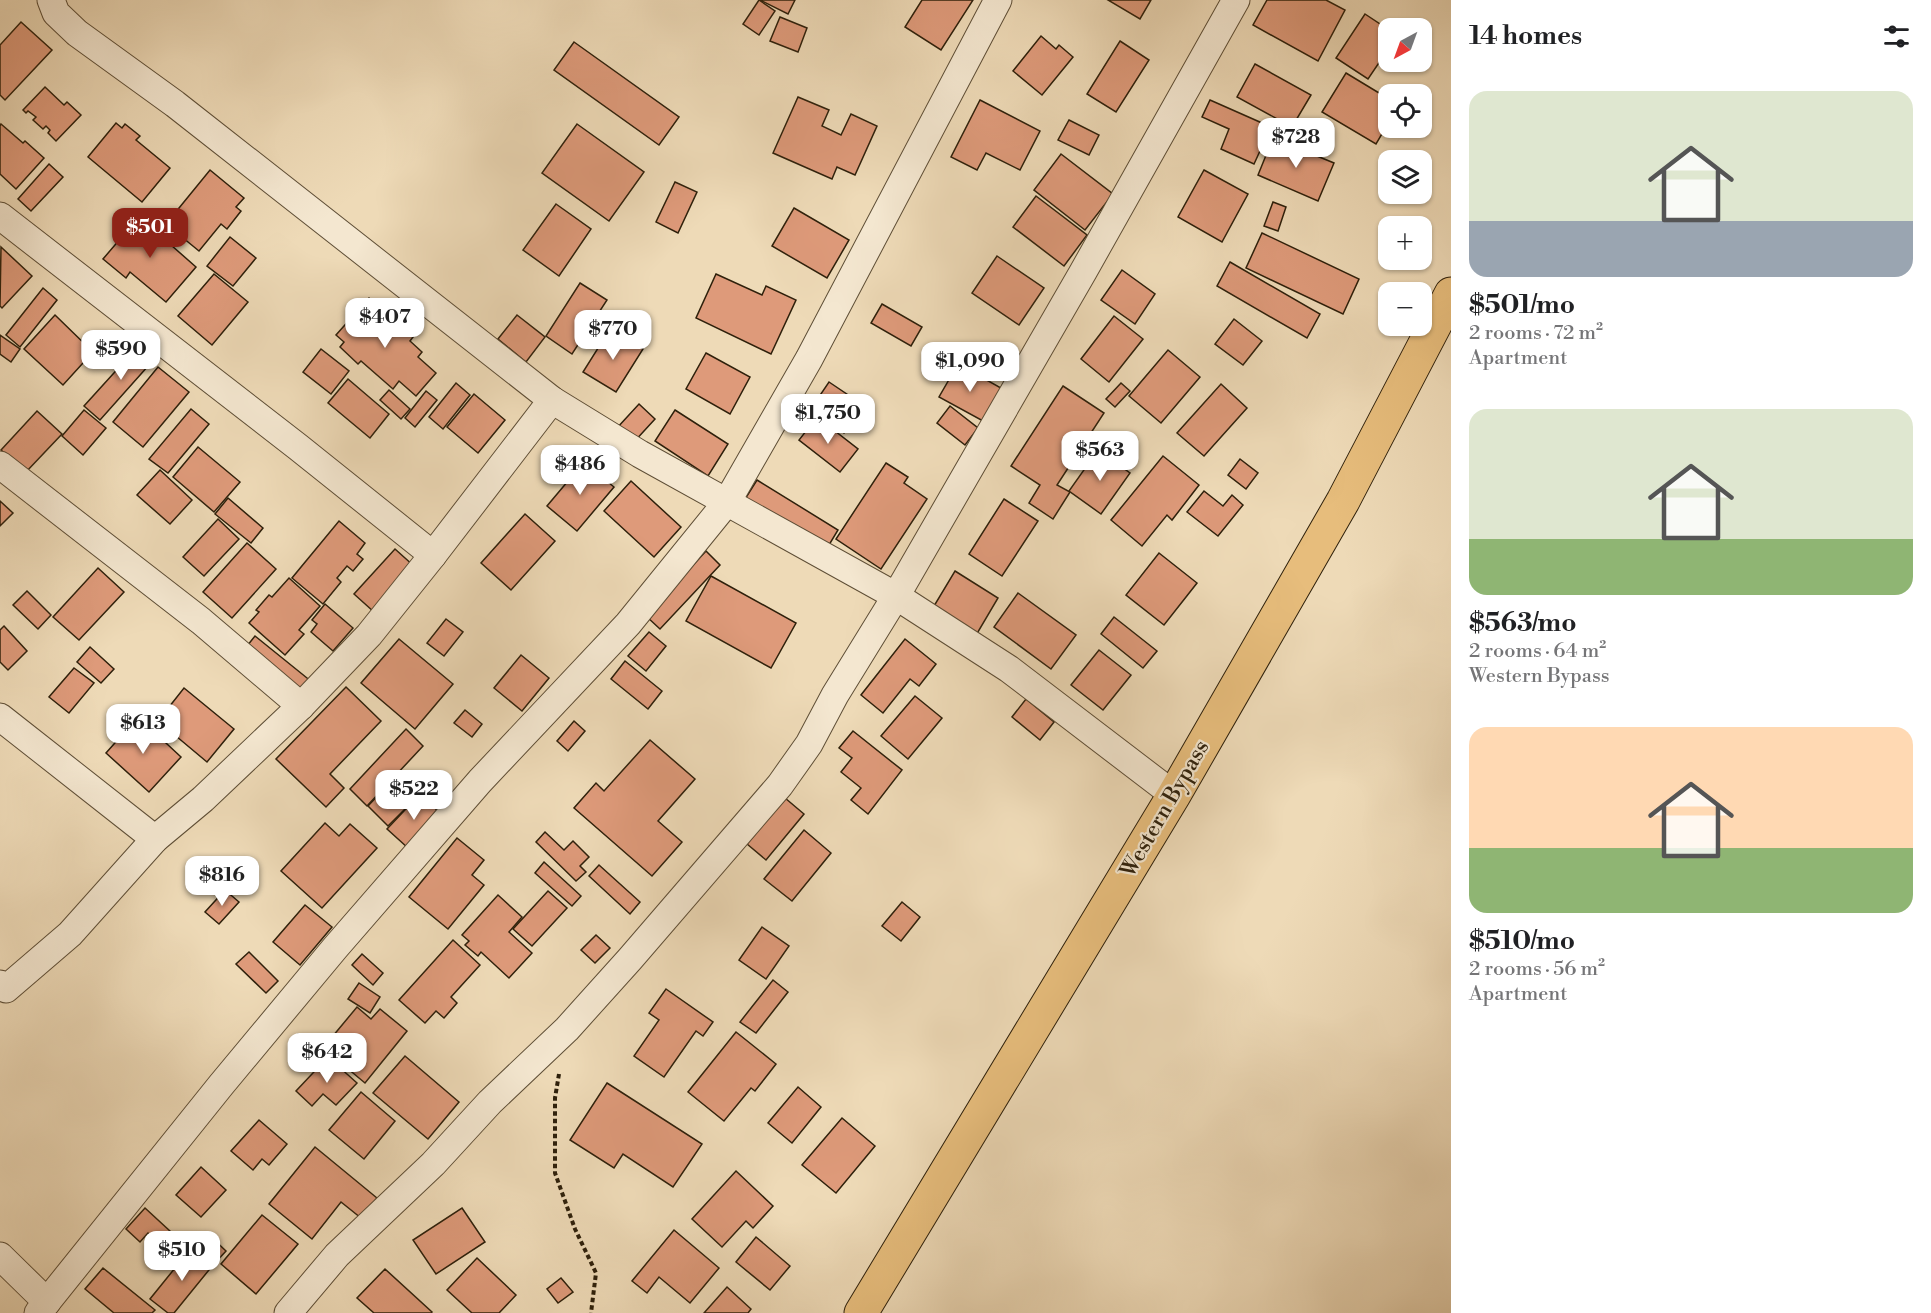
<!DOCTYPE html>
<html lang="en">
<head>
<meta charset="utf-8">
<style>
	:root { --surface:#fff; --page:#f2f2f2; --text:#202124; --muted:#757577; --accent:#8f2418 }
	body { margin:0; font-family:"Libre Bodoni",serif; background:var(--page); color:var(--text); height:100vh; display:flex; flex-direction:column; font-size:22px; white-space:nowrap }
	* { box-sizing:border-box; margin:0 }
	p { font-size:20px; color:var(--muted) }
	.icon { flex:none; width:33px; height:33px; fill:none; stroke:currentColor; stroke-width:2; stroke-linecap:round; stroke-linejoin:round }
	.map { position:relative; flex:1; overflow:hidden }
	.drawer { display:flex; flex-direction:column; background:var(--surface); width:480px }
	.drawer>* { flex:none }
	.needle { width:39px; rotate:221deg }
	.tools { position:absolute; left:1378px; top:18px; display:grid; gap:12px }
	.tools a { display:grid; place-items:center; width:54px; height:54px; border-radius:12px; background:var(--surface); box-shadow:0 2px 4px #0004; font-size:30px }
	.price { position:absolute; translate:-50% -51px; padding:0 14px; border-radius:12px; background:#fff; color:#222; font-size:20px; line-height:39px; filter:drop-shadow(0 2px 3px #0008) }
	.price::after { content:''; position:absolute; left:50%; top:36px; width:18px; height:14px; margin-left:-9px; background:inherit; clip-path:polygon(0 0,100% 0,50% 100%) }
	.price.on { background:var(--accent); color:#fff }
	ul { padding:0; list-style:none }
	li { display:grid; align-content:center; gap:12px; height:318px; padding:0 18px }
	li span { display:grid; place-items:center; height:186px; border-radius:18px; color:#555 }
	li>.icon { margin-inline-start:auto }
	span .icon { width:108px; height:108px; fill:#fffc; stroke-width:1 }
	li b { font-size:26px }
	h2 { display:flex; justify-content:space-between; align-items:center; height:72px; padding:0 18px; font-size:26px }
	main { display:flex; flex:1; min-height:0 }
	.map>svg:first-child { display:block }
	.building { fill:#de9a7a; stroke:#2e200b; stroke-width:1.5 }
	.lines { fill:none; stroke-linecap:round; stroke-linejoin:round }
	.minor-casing { stroke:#5e4e36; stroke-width:29 }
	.primary-casing { stroke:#2e200b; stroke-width:35 }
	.path { stroke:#2e200b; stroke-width:4; stroke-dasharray:4.5 3; stroke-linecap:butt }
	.minor { stroke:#f4e7d0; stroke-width:27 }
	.primary { stroke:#e7bd7c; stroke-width:33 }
	.labels { text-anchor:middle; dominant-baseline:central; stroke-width:4.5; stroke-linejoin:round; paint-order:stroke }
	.street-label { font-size:22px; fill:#2e200b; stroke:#f4e7d0 }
</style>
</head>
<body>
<main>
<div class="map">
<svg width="1451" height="1313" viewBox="0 0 1451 1313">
	<rect width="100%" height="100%" fill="#eedab7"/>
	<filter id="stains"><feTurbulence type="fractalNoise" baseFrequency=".00333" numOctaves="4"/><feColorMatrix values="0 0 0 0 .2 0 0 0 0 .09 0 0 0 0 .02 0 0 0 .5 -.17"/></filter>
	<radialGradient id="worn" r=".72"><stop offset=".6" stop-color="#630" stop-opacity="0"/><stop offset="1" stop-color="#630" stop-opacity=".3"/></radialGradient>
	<g class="building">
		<polygon points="759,0 775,11 759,35 743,24"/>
		<polygon points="760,0 795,0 788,14"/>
		<polygon points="922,0 973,0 941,50 905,27"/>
		<polygon points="1108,0 1151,0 1140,19"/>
		<polygon points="1267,0 1326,0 1345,10 1318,61 1253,25"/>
		<polygon points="1365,14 1389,30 1389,48 1368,79 1336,58"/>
		<polygon points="780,17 807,28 798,52 770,41"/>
		<polygon points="21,22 52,50 5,100 0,95 0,45"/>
		<polygon points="1041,36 1056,49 1059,45 1073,57 1042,95 1013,71"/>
		<polygon points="1120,41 1149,60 1116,112 1087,94"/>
		<polygon points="574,42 679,117 659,145 554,70"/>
		<polygon points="1255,64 1311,95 1292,127 1237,97"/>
		<polygon points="1346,73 1389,99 1389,122 1376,144 1322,112"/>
		<polygon points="45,87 64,105 67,102 81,115 56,141 48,133 50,130 46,126 43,129 33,120 36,117 28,111 26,113 23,110"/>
		<polygon points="798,97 829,110 822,126 841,135 851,114 877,126 855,175 837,167 832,179 773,153"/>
		<polygon points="980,100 1040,131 1020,170 986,153 977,170 951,157"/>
		<polygon points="1210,100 1271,127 1254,164 1221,149 1229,129 1202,117"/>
		<polygon points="1069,120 1099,135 1089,155 1058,140"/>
		<polygon points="116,123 122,128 125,124 140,136 136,140 170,168 142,202 88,157"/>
		<polygon points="1,124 23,143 25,141 44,158 16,189 0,174 0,126"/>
		<polygon points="577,124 644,172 609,221 542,173"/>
		<polygon points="1273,138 1334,163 1318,201 1258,175"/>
		<polygon points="1061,154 1113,194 1085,230 1034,190"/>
		<polygon points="49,164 63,177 31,211 18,199"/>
		<polygon points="210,170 244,198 236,207 241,211 227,229 221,224 199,251 166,224"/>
		<polygon points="1204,170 1248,194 1222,242 1178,217"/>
		<polygon points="675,182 697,192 678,233 656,222"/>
		<polygon points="1036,196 1087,235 1064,266 1013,227"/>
		<polygon points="1273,202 1286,207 1278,231 1264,226"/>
		<polygon points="556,204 591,229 559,276 523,250"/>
		<polygon points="794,208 849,240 827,278 772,246"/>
		<polygon points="138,218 149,227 154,222 167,233 163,238 196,267 166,302 130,272 126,278 103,259"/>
		<polygon points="1262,233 1359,279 1343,314 1246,268"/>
		<polygon points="230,237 256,258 233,286 207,266"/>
		<polygon points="1,247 32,276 2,308 0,306"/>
		<polygon points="997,256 1044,288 1019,325 972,293"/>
		<polygon points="1230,262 1320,314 1307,338 1217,286"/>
		<polygon points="1122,270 1155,294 1135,324 1101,300"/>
		<polygon points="214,274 248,302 212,345 178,316"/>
		<polygon points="716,274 762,295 766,286 796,300 771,354 696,318"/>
		<polygon points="580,283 607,300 572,354 546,336"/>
		<polygon points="43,288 57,300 20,347 6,335"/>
		<polygon points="369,298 383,310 377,317 385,324 391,318 413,337 410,341 422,352 418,357 436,373 416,396 399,381 393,389 361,361 358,364 340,347 344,342 336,335"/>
		<polygon points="882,304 922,327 911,346 871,323"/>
		<polygon points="55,315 93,352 63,385 24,349"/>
		<polygon points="517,315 545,337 526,362 498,339"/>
		<polygon points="1114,316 1143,339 1109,382 1081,359"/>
		<polygon points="1234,319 1262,341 1243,365 1215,344"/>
		<polygon points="610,329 643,349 616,392 583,372"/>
		<polygon points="0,335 20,349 11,362 0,354"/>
		<polygon points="142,342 157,356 100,420 84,406"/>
		<polygon points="321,349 349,371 331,394 303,372"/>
		<polygon points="1168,350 1200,377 1161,423 1129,396"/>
		<polygon points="706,353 750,377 730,414 686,389"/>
		<polygon points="958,364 1001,388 983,421 939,397"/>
		<polygon points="158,367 189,392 143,447 113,422"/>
		<polygon points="348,379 389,414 370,438 328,403"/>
		<polygon points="829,382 863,405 844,433 810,410"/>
		<polygon points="456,383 470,395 443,429 429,417"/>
		<polygon points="1121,383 1130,391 1115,407 1106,399"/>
		<polygon points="1221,384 1247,408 1204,456 1177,433"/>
		<polygon points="1063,386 1104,413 1057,485 1070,492 1053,519 1029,503 1040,485 1011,466"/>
		<polygon points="389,390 410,409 401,419 380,400"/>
		<polygon points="426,391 437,400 415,427 405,418"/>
		<polygon points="474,394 505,420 478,453 447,427"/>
		<polygon points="639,404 655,419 633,443 617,428"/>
		<polygon points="950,406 978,428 965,445 937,423"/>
		<polygon points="191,409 209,424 168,473 149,459"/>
		<polygon points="84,410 106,428 83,455 62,436"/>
		<polygon points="675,410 728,444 708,476 655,441"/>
		<polygon points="37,411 62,434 26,472 1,450"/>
		<polygon points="817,417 858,449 840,472 799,440"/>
		<polygon points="198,447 240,482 214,512 173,477"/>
		<polygon points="1098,450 1130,473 1101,514 1069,491"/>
		<polygon points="1163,456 1199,485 1172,520 1167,515 1142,546 1111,520"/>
		<polygon points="1240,459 1258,473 1246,489 1228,475"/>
		<polygon points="584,462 614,487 577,531 547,506"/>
		<polygon points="886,463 908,477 904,483 927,499 881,569 836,539"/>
		<polygon points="160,470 192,500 170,524 137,495"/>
		<polygon points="757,480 838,530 826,550 745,499"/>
		<polygon points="631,481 681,527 654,557 604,511"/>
		<polygon points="1204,491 1223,506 1232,495 1243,505 1218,536 1187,512"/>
		<polygon points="228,498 263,528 251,543 215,514"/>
		<polygon points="1004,499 1038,521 1002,576 969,554"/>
		<polygon points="0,501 13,513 0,526"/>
		<polygon points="525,514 555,541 511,590 481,563"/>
		<polygon points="218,519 239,539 204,576 183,557"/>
		<polygon points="339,521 365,543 357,554 363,559 353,571 347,566 337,578 341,582 323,604 292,578"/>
		<polygon points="247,543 276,569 232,618 203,592"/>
		<polygon points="395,549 415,567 374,612 354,594"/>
		<polygon points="706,551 720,565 660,629 646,616"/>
		<polygon points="1159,553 1197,583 1164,625 1126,595"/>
		<polygon points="98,568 124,592 79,640 53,617"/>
		<polygon points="955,571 998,598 975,637 931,611"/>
		<polygon points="711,576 796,623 771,668 686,621"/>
		<polygon points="289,578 320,606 299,630 304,634 285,655 249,623 259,612 256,610 269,595 272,597"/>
		<polygon points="27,591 51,615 38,629 13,605"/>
		<polygon points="1018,593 1076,635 1051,669 994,627"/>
		<polygon points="325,604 353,628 333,651 311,632 317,624 312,620"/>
		<polygon points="1114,617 1157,651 1143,668 1101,634"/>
		<polygon points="446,619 463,632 444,656 427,643"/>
		<polygon points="4,626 27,651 8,670 0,662 0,630"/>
		<polygon points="649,632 666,646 646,671 628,656"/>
		<polygon points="255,636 312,682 300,697 243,651"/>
		<polygon points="399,639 453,684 415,729 361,683"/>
		<polygon points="905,639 936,664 919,686 910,679 883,713 861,695"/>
		<polygon points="90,647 114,669 101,683 77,662"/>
		<polygon points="1099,650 1131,675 1103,710 1071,685"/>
		<polygon points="521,655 549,678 522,711 494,688"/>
		<polygon points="625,661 662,691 648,709 611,679"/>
		<polygon points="74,668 94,683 69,713 49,697"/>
		<polygon points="346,687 381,721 330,774 344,788 326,807 276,759"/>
		<polygon points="184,688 234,729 207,762 158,721"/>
		<polygon points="915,696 942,718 908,759 881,736"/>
		<polygon points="1026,699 1054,722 1040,740 1012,717"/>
		<polygon points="465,710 482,724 472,737 454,723"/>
		<polygon points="138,717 181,757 149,792 106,753"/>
		<polygon points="574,721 585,731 568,751 557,741"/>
		<polygon points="406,729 423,746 367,806 350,789"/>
		<polygon points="853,731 902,770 868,814 851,800 861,788 841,772 852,758 839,748"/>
		<polygon points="650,740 695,779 658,821 682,842 652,876 574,808 596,783 604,791"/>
		<polygon points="385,788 406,808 388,826 368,806"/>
		<polygon points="420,794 440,813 408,848 387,829"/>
		<polygon points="785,798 804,814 766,860 747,844"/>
		<polygon points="325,823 339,836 350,824 377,848 322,908 281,871"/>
		<polygon points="804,830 831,853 792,901 764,879"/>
		<polygon points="545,832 564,850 573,841 589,857 580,866 586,872 576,881 536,842"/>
		<polygon points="457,838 484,860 472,875 484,885 448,929 409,897"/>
		<polygon points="544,862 581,896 572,906 535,873"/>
		<polygon points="599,865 640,902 630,914 589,876"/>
		<polygon points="225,890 239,902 219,924 205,912"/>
		<polygon points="548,891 567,908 532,946 513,929"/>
		<polygon points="498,895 522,917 509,932 532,953 509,978 481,952 478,956 465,945 469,941 462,935"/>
		<polygon points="902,902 920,917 901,941 882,926"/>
		<polygon points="305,905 332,927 300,965 273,942"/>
		<polygon points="762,927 789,946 766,979 739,960"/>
		<polygon points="596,935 610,948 595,963 581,950"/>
		<polygon points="453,940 480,965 451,997 457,1003 444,1018 436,1011 425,1023 399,1000"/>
		<polygon points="249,952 278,981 266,993 236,964"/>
		<polygon points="362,954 383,973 373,985 352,965"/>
		<polygon points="773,980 788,992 756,1033 740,1022"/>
		<polygon points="359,983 380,997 370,1013 348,999"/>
		<polygon points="666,989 713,1022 703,1036 696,1031 664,1077 634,1056 659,1020 649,1013"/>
		<polygon points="357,1007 371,1019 380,1009 407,1031 365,1083 323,1048"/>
		<polygon points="736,1032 776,1064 755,1091 751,1088 724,1121 688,1092"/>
		<polygon points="298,1034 312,1044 303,1056 289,1047"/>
		<polygon points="405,1056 459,1102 428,1139 373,1093"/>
		<polygon points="328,1057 357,1083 336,1105 323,1094 312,1106 296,1091"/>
		<polygon points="607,1083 702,1144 673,1187 623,1154 614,1168 570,1140"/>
		<polygon points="798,1087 821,1107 792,1143 768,1123"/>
		<polygon points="361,1092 395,1121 364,1159 329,1130"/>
		<polygon points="842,1118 875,1146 836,1193 802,1165"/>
		<polygon points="259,1120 287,1144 269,1165 262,1159 253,1170 231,1151"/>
		<polygon points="315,1147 377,1198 361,1218 341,1202 312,1239 269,1204"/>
		<polygon points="201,1167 226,1190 201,1217 176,1195"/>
		<polygon points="736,1171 773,1206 753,1228 746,1221 722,1247 692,1219"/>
		<polygon points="145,1208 171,1232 159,1243 148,1233 140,1242 126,1229"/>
		<polygon points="462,1208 485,1242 436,1274 413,1240"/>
		<polygon points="262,1215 298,1244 256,1294 221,1264"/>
		<polygon points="674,1230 719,1268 690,1303 659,1277 647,1293 632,1281"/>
		<polygon points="208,1234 226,1251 214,1264 196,1246"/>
		<polygon points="756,1237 790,1266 770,1290 736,1262"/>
		<polygon points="192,1247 213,1265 174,1313 168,1313 150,1299"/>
		<polygon points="477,1258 516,1295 499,1313 472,1313 447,1290"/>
		<polygon points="103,1268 155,1310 152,1313 114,1313 85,1289"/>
		<polygon points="385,1269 432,1312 431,1313 374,1313 357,1298"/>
		<polygon points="561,1278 573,1292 558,1303 547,1289"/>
		<polygon points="727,1287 751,1309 748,1313 704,1313"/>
	</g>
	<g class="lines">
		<defs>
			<g id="minor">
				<polyline points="51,0 56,13 77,33 175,104 552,400 640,454 896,596 1009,669 1174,795"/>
				<polyline points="0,216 298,447 433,555 552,400"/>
				<polyline points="0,465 201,621 301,706"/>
				<polyline points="0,717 155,839"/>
				<polyline points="0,984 6,989 70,934 155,839 203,799 301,706 369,635 433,555"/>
				<polyline points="0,1256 47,1302"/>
				<polyline points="38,1313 221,1085 335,948 480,781 628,624 727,502 809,359 998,0"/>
				<polyline points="288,1313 337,1255 433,1164 490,1102 567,1029 630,959 780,785 809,744 835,695 896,596 1083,272 1236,0"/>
			</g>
			<polyline id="primary" points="861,1313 1174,795 1343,501 1451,294"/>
		</defs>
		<use href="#minor" class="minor-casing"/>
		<use href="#primary" class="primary-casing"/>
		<polyline class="path" points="559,1074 555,1098 555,1173 575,1229 596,1273 591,1313"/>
		<use href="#minor" class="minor"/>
		<use href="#primary" class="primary"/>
	</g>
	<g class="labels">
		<g class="street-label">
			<text transform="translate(1165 809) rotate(-60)">Western Bypass</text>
		</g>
	</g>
	<rect width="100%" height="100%" filter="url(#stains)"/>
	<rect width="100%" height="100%" fill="url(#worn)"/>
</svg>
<div class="tools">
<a><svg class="needle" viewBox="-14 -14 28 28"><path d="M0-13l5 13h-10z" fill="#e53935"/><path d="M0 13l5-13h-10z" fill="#757577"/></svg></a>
<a><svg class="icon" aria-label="locate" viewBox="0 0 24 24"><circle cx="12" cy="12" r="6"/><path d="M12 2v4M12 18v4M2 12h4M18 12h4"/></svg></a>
<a><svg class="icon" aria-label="layers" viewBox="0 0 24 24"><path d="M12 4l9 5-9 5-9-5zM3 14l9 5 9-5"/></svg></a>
<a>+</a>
<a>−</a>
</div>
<b class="price" style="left:1296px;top:169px">$728</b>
<b class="price on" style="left:150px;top:259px">$501</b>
<b class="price" style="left:385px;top:349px">$407</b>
<b class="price" style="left:613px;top:361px">$770</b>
<b class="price" style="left:121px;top:381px">$590</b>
<b class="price" style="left:970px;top:393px">$1,090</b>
<b class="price" style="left:828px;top:445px">$1,750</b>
<b class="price" style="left:1100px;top:482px">$563</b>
<b class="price" style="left:580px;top:496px">$486</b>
<b class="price" style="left:143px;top:755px">$613</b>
<b class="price" style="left:414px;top:821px">$522</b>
<b class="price" style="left:222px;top:907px">$816</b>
<b class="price" style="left:327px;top:1084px">$642</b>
<b class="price" style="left:182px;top:1282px">$510</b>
</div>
<section class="drawer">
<h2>14 homes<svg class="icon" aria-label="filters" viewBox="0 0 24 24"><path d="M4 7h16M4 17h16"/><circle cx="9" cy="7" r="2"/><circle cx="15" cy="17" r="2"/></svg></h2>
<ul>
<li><span style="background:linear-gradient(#dfe7d0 70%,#9aa5b1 0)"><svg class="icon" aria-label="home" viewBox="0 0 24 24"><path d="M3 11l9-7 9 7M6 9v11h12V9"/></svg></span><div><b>$501/mo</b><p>2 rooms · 72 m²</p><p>Apartment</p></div></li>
<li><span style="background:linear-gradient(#dfe7d0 70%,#8fb573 0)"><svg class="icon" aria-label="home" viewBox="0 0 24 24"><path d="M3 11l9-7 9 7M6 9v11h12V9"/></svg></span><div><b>$563/mo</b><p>2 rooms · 64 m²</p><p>Western Bypass</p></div></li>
<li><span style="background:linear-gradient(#ffd9b3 65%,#8fb573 0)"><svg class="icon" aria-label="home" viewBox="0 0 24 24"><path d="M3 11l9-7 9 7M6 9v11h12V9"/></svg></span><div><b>$510/mo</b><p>2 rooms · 56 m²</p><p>Apartment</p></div></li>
</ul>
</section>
</main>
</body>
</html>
